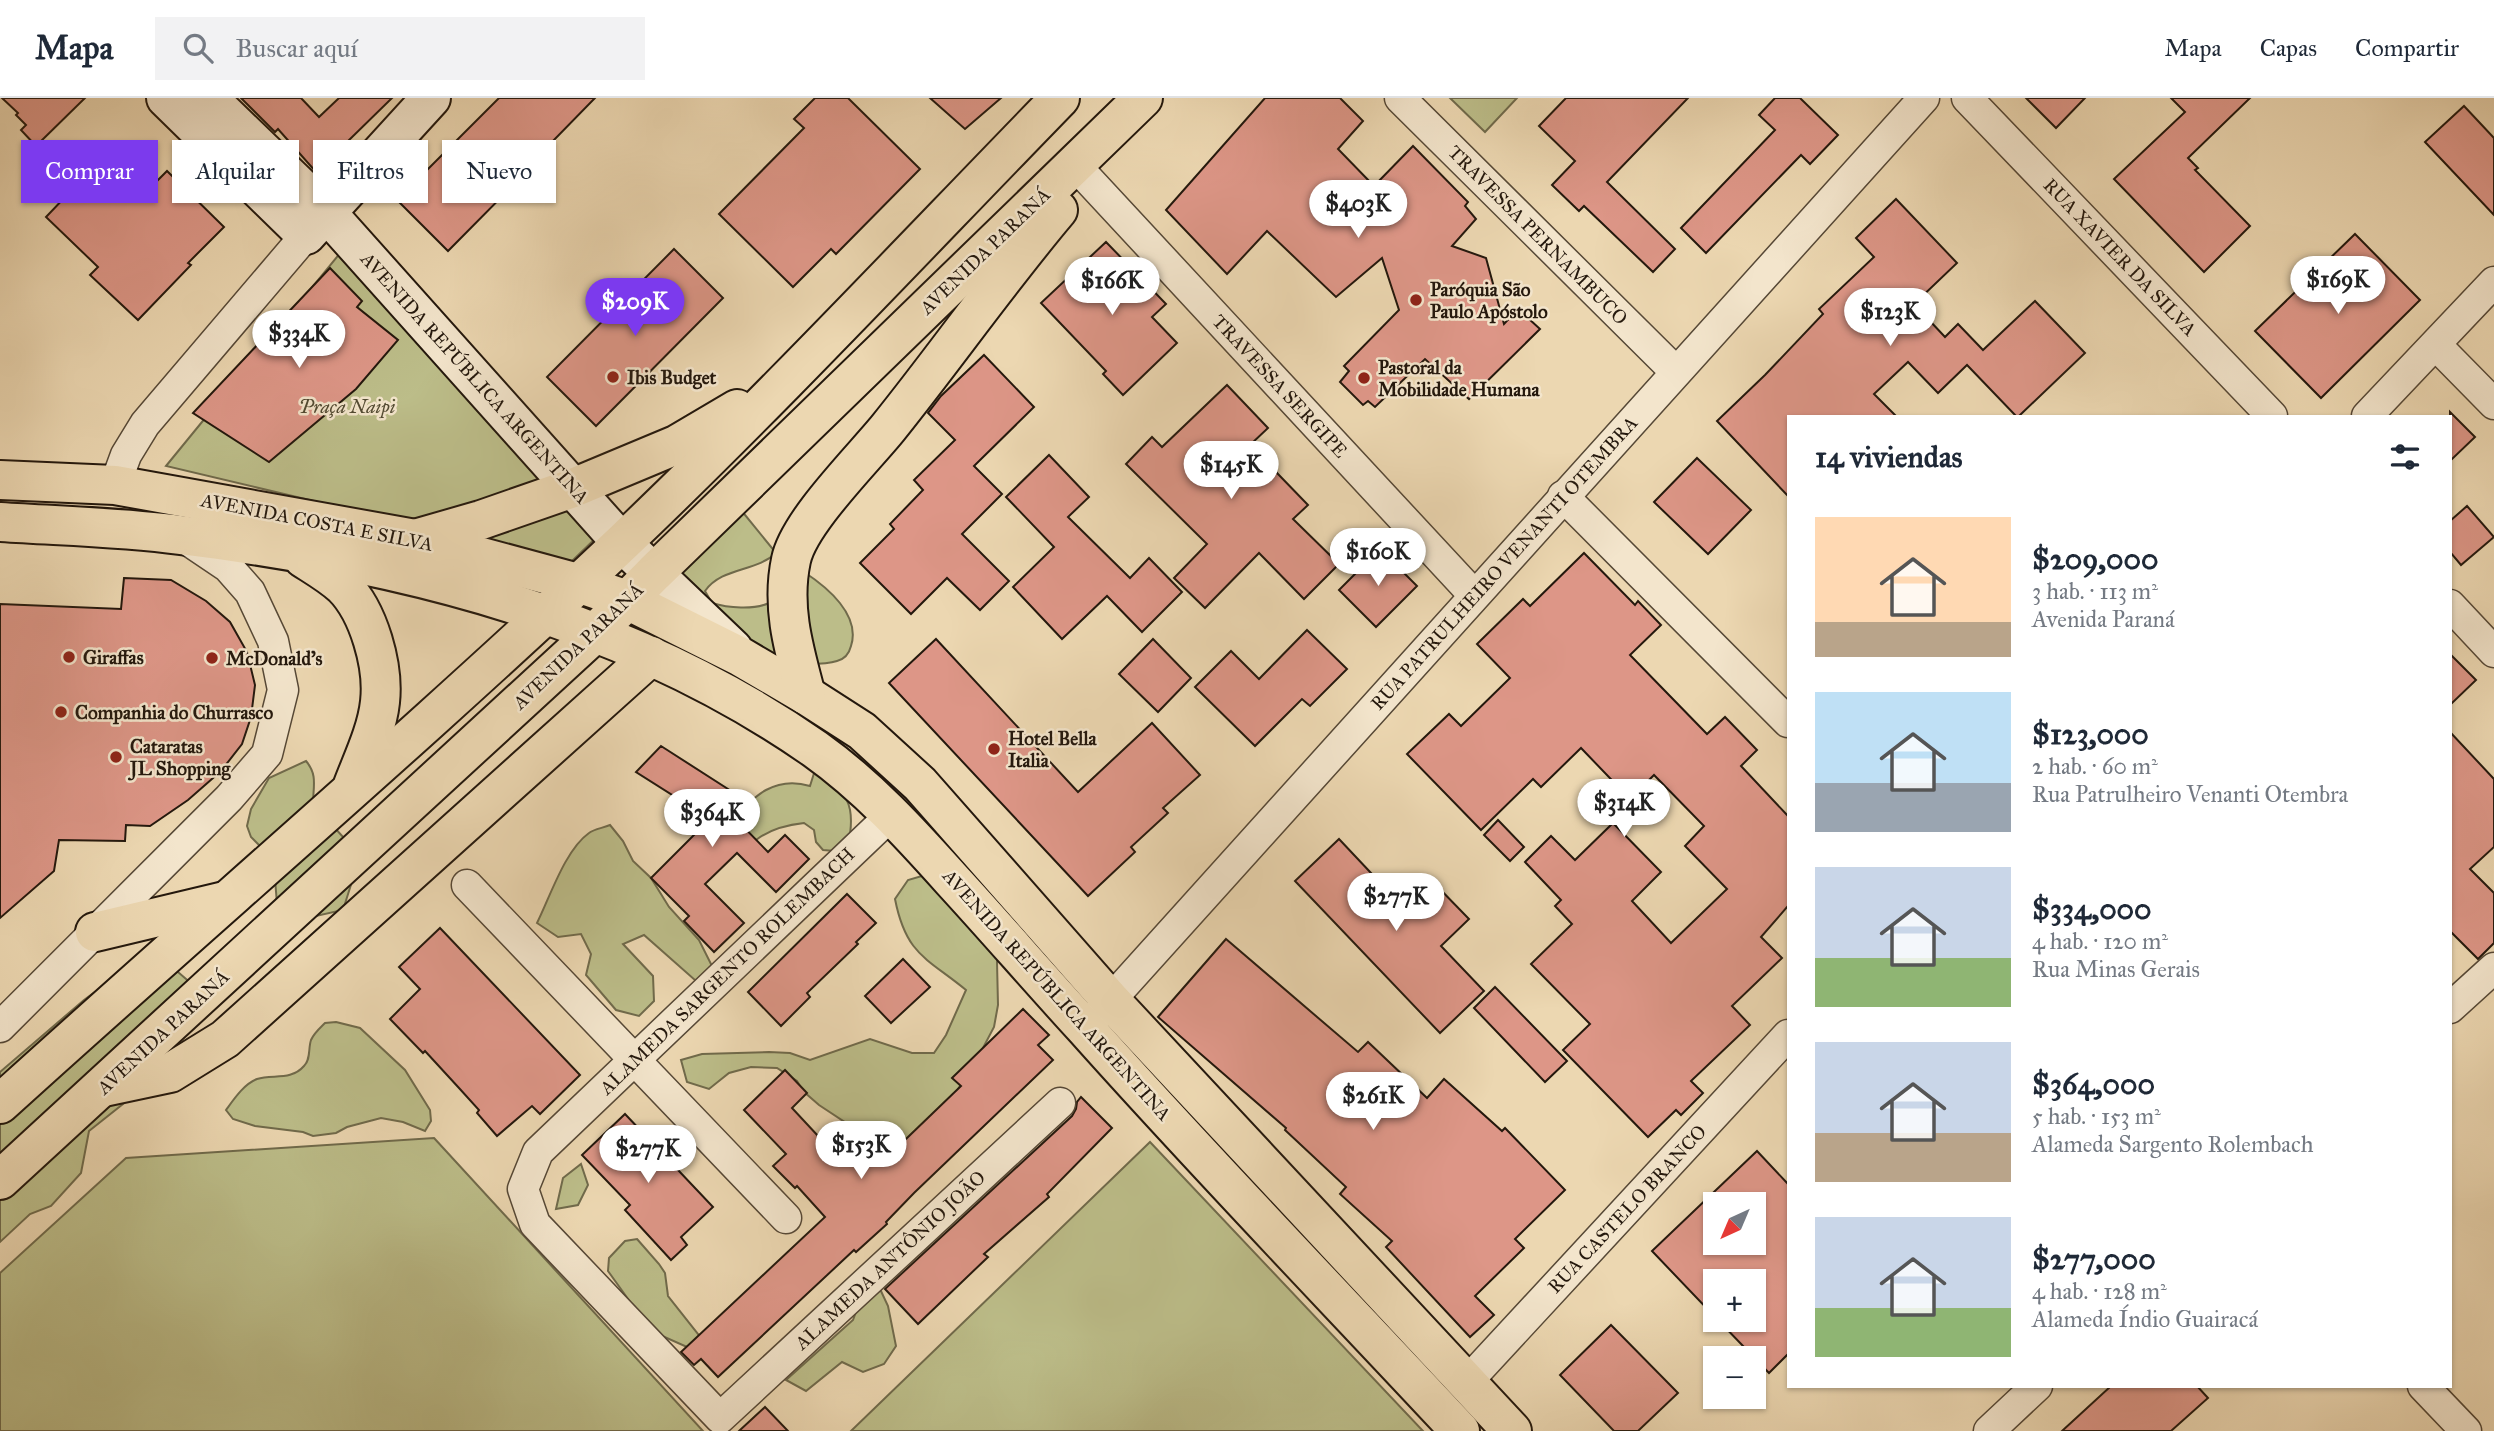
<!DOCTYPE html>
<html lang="es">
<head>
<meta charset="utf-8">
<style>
	:root { --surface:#fff; --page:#f2f2f3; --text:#1f2937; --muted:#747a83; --line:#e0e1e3; --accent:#7c3aed }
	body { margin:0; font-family:"IM FELL Great Primer",serif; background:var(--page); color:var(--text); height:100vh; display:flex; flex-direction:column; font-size:26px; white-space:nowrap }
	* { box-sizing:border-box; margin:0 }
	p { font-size:23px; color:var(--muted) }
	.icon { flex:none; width:38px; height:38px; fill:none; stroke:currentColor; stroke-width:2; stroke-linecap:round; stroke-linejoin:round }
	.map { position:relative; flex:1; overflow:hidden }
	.panel { position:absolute; left:1787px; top:317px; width:665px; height:973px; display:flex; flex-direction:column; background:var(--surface); border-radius:0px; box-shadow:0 2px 5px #0004 }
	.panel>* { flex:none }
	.banner { position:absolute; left:21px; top:42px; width:665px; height:63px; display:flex; gap:14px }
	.needle { width:46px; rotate:224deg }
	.tools { position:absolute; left:1703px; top:1094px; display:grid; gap:14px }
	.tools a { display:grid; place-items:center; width:63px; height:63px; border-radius:0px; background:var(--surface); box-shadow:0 2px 5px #0004; font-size:35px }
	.price { position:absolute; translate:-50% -60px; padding:0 16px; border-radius:24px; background:#fff; color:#222; font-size:23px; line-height:46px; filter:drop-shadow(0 2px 4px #0008) }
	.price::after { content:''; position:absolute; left:50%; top:42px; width:21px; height:16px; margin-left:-10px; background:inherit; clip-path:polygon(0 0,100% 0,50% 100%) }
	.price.selected { background:var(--accent); color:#fff }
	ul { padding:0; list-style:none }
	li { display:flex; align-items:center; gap:21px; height:175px; padding:0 28px }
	li span { display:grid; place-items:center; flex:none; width:196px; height:140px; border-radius:0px; color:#555 }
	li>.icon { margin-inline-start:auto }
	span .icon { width:84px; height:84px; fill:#fffc; stroke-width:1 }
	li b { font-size:30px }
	h2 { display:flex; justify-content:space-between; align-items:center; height:84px; padding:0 28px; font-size:30px }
	.pill { padding:0 24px; border-radius:0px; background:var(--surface); box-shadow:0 2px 5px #0004; font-size:24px; line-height:63px }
	.pill.selected { background:var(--accent); color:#fff }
	header { display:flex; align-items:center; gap:42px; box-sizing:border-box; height:98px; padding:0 35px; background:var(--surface); border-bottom:2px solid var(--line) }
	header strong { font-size:33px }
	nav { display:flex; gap:38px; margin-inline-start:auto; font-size:24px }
	.search { width:490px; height:63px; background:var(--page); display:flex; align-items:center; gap:18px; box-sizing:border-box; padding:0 24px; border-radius:0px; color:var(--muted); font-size:26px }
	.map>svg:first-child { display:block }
	.green { fill:#bcbd89; stroke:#706a4b; stroke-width:2 }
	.building { fill:#dd9687; stroke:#24180d; stroke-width:2; fill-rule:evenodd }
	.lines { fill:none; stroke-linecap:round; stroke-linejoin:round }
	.street-casing { stroke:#564836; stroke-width:33 }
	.secondary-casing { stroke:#24180d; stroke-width:42 }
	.primary-casing { stroke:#24180d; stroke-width:42 }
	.street { stroke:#f3e5cc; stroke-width:30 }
	.secondary { stroke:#f3e5cc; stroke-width:38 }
	.primary { stroke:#ecd7b1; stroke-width:38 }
	.poi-dot { fill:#8f2418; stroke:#f3e5cc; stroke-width:2.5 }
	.labels { text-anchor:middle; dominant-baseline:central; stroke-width:5; stroke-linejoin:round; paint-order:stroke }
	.street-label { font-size:19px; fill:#24180d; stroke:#f3e5cc }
	.poi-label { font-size:19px; font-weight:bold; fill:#24180d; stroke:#f3e5cc; text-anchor:start }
	.park-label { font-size:19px; font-style:italic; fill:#524a32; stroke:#f3e5cc }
</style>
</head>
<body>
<header>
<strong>Mapa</strong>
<div class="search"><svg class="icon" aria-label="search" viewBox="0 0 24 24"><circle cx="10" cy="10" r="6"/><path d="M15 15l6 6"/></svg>Buscar aquí</div>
<nav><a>Mapa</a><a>Capas</a><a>Compartir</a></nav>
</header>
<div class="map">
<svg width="2494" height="1333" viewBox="0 0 2494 1333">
	<rect width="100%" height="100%" fill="#ecd7b1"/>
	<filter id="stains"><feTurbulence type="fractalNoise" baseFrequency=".00286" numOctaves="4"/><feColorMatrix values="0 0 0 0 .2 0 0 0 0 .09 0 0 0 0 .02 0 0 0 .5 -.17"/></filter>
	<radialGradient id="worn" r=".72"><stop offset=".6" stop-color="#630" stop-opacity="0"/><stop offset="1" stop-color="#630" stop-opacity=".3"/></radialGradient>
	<g class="green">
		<polygon points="1450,0 1517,0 1485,34"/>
		<polygon points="341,154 600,436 571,464 166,368"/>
		<path d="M 741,412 L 776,455 C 756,474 722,469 705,493 L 712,505 C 728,510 754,512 769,505 C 779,501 795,482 804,474 C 827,489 861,517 851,548 C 849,556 845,561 837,563 C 828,566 818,566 809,566 C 796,567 784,569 771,566 L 684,485 L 682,472 Z"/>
		<path d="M 306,663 C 318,677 313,689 313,706 L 344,740 L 355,774 L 343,812 L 307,820 L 277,806 L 274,768 L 269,757 L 251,739 L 247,728 L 251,711 L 269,680 Z"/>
		<path d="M 815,672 C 847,694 857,706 848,747 L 835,753 L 823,752 L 816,744 L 814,732 L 804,725 C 786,727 770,731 756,742 L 737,726 C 749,696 778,678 810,688 Z"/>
		<path d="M 919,708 L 1012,802 L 1015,823 L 1004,842 L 997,864 L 998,907 L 994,929 L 973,969 L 947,1007 L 898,1051 L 857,1032 L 819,1007 L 803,993 L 797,983 L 777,970 L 751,969 L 729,975 L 709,991 L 687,984 L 681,962 L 702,956 L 769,954 L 790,955 L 810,962 L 870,941 L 912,955 L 934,955 L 946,937 L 966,892 C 927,860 906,857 895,801 L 908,782 L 932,775 L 915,718 Z"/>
		<path d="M 610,727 L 623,743 L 633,763 L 651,780 L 669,809 L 699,842 L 712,868 L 696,883 L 644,837 L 623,846 L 653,878 L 654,903 L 639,918 L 616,912 L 586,877 L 591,856 L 581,836 L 558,839 L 537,825 C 550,799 565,752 589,735 C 594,731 603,730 610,727 Z"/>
		<polygon points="163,861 193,887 155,974 123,1006 89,1033 81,1075 51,1108 30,1116 0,1144 0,974 84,902 118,877"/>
		<path d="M 336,924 L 360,930 L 405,972 L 430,1012 L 431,1023 L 425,1033 L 403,1024 L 381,1020 L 347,1029 L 336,1035 L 313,1038 L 303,1034 L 255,1028 L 233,1021 L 226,1012 C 234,1001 244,986 257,981 C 273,976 291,983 304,968 C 311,961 308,951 311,942 C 314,935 320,930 325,925 Z"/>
		<polygon points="434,1040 703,1333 0,1333 0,1175 126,1060"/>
		<polygon points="1150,1044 1423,1333 851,1333"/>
		<polygon points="581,1066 588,1087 578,1107 556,1111 563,1080"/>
		<polygon points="637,1141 659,1166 665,1175 668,1198 705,1245 696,1253 651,1233 608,1173 609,1160 625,1143"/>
		<polygon points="880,1191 888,1208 896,1248 884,1266 863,1274 842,1264 806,1293 786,1282 853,1222 860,1203"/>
	</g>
	<g class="building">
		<polygon points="2,0 85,0 36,48 21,32 26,27 16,17 18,15"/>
		<polygon points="241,0 301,0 319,19 339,0 392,0 346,45 350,49 326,73 316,74 278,31 275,34"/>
		<polygon points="499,0 595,0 550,46 552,48 448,153 397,102"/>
		<polygon points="815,0 848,0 920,71 836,156 831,151 793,189 719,116 804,30 794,21"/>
		<polygon points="930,0 1001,0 965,31"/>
		<polygon points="1265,0 1340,0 1363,23 1338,51 1374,88 1413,48 1468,104 1465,108 1476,121 1452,148 1486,160 1504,226 1518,211 1540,231 1469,301 1425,261 1375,309 1368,303 1363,307 1340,284 1349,273 1344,268 1399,212 1382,160 1336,199 1267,133 1227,176 1166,112"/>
		<polygon points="1566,0 1688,0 1607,84 1675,151 1653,174 1584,108 1579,113 1552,87 1575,63 1539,28"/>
		<polygon points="1775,0 1800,0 1838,37 1810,66 1801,57 1706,155 1681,130 1775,32 1759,17"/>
		<polygon points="2026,0 2085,0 2056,30"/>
		<polygon points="2171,0 2250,0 2188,60 2198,70 2195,72 2250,128 2204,174 2114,81 2185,14"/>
		<polygon points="2464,8 2494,40 2494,117 2425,44"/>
		<polygon points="110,52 151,89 167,73 224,129 188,165 191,167 138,222 90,177 98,169 46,119"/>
		<polygon points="1896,101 1957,165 1914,206 1945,239 1958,226 1983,252 2035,203 2085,255 2019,318 2016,318 1967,267 1938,295 1908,264 1874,296 1896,318 1788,318 1788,398 1717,323 1765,277 1823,216 1819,211 1874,159 1856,140"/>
		<polygon points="2355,136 2420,202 2321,300 2255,233"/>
		<polygon points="1106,144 1166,206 1152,219 1177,245 1123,297 1103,276 1106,273 1041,205"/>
		<polygon points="674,151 723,200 596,328 547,279"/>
		<polygon points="330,170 362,203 357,209 398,242 356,291 269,364 193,315"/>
		<polygon points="984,257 1034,309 974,368 1002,396 962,436 1009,483 980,512 947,480 911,516 860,465 894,431 890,426 923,392 914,382 955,342 928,315 941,298"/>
		<polygon points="1227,287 1268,330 1250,347 1308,407 1293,421 1339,466 1304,501 1259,455 1205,510 1174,480 1207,446 1126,366 1152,339 1162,349"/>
		<polygon points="2450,314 2475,339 2450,363"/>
		<polygon points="1049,357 1089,399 1068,419 1130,480 1149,460 1182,494 1142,534 1107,498 1062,541 1013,489 1054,449 1006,399"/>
		<polygon points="1697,360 1751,412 1708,456 1654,404"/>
		<polygon points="2467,408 2494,439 2461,467 2450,454 2450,423"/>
		<polygon points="1380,451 1417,488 1376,529 1339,492"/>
		<polygon points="1584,455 1635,507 1638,503 1661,527 1630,557 1707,636 1725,619 1757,652 1741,668 1788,718 1788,808 1761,839 1782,860 1732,908 1750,927 1691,983 1703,995 1681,1017 1676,1012 1648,1039 1563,952 1590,926 1531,866 1572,826 1555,808 1561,802 1525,764 1551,738 1575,762 1613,725 1661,774 1632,803 1671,845 1727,791 1685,748 1704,728 1654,677 1630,701 1581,650 1541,689 1533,681 1481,732 1407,656 1449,616 1461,628 1510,580 1477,546 1523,501 1530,508"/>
		<polygon points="124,480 171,482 206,503 230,524 247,554 255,587 251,619 242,646 221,673 188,702 150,728 126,727 125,743 59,742 54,773 0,820 0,506 121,511"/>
		<polygon points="1307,532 1347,571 1310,608 1302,601 1255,648 1195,589 1231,553 1259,581"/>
		<polygon points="936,541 1078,694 1152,625 1200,677 1163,710 1168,715 1131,749 1135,754 1088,798 889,585"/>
		<polygon points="1153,541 1191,580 1158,614 1119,576"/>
		<polygon points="2450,556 2476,582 2450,607"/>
		<polygon points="2450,634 2494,681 2494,749 2470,771 2494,795 2494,845 2478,861 2450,833"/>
		<polygon points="661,648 742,700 732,717 768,754 785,737 809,761 776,794 737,755 705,786 744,825 714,854 684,823 689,818 651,780 710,721 636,674"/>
		<polygon points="1498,722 1524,749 1510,763 1484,737"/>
		<polygon points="1339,741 1403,809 1431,782 1469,821 1441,848 1484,893 1440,935 1295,783"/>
		<polygon points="847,796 876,825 856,844 858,846 807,895 810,899 781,928 748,894"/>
		<polygon points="440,830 580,977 540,1016 532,1008 497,1038 477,1015 479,1012 459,990 425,953 423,955 390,921 420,891 399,869"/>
		<polygon points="1226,841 1358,954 1368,944 1427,1000 1444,981 1502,1033 1505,1030 1565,1092 1515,1141 1524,1150 1475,1198 1494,1217 1470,1239 1386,1149 1392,1143 1340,1096 1346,1089 1285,1032 1286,1030 1158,919"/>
		<polygon points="903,861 930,889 891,925 865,898"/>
		<polygon points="1495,889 1567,963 1545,984 1474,910"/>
		<polygon points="1023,911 1049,937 1038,947 1053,962 914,1095 886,1124 887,1126 856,1154 854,1152 718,1279 701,1261 694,1267 681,1254 825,1119 797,1088 795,1090 773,1068 786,1056 744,1012 785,972 807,995 792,1010 819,1039 827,1031 864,1070 876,1058 882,1064 961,988 952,980"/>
		<polygon points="1081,999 1112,1030 1047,1096 1049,1099 984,1156 988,1159 918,1226 885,1191 1072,1018 1076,1011 1077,1004"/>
		<polygon points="625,1016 713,1109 681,1139 687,1147 671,1162 625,1112 630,1107 582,1057"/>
		<path d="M 1757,1053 L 1788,1086 L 1788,1256 L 1769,1275 L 1718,1222 L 1754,1222 L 1754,1183 L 1715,1183 L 1715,1219 L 1652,1153 ZM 1715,1106 L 1754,1106 L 1754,1144 L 1715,1144 Z"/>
		<polygon points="1611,1227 1678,1295 1638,1333 1614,1333 1560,1277"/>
		<polygon points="2111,1288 2197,1288 2208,1300 2171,1333 2062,1333"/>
		<polygon points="765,1309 788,1333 739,1333"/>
	</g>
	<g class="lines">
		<defs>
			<g id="street">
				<polyline points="1400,0 1675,273"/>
				<polyline points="1967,0 2272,318"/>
				<polyline points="1086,79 1474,497"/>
				<polyline points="2436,247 2494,306"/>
				<polyline points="2367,318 2494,184"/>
				<polyline points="115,387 126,357 145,326 306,137"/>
				<polyline points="1563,398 1788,624"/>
				<polyline points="2450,507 2494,554"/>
				<polyline points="892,716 538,1054 523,1091 535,1126 720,1320 1060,1005"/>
				<polyline points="467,787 786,1120"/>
				<polyline points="2450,910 2494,870"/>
				<polyline points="1097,917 1924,0"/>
				<polyline points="0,929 229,700 267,656 283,592 273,543 250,494 228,469 182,438"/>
				<polyline points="1466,1285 1788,937"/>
				<polyline points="2423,1288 2466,1333"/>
				<polyline points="1989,1333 2037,1288"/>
			</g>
			<g id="secondary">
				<polyline points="166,0 306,137 431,0"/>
				<polyline points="208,0 326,114 622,445 733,551"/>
			</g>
			<g id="primary">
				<polyline points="0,382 115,387 415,441 578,485 627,502 741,559 806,597 862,633 920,686 1111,903 1512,1333"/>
				<path d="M 0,424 C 60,428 121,429 180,437 C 403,464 629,521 815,651 C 867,688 910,735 952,782 C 997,831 1040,881 1085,930 C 1207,1067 1335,1199 1460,1333"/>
				<polyline points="415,441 481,422 573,390 676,347 737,311"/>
				<path d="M 303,460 C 317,469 331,477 343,488 C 369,514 384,568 380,604 C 377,632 363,661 353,687"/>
				<path d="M 806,597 C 794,552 781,509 791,462 C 799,424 862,362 888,330 C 946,258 998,183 1058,112"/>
				<polyline points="95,834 225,803"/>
				<polyline points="104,989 170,975 225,941 651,558"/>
				<path d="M 0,1006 C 207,818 419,637 622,445 C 772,302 915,149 1060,0"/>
				<polyline points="0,1082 595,535 654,475 1143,0"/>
			</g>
		</defs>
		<use href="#street" class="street-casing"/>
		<use href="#secondary" class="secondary-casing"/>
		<use href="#primary" class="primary-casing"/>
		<use href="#street" class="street"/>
		<use href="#secondary" class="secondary"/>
		<use href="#primary" class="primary"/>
	</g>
	<g class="poi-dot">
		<circle cx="1416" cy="202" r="7"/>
		<circle cx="613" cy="279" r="7"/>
		<circle cx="1364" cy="280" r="7"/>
		<circle cx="69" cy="559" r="7"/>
		<circle cx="212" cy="560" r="7"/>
		<circle cx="61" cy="614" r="7"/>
		<circle cx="994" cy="651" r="7"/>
		<circle cx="116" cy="659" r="7"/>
	</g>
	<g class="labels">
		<g class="street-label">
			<text transform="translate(1538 137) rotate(45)">TRAVESSA PERNAMBUCO</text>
			<text transform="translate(985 153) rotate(-44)">AVENIDA PARANÁ</text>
			<text transform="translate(2120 159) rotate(46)">RUA XAVIER DA SILVA</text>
			<text transform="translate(475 280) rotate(48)">AVENIDA REPÚBLICA ARGENTINA</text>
			<text transform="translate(1280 288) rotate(47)">TRAVESSA SERGIPE</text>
			<text transform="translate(317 424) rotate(11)">AVENIDA COSTA E SILVA</text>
			<text transform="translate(1504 465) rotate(-48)">RUA PATRULHEIRO VENANTI OTEMBRA</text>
			<text transform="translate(578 548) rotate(-44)">AVENIDA PARANÁ</text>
			<text transform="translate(727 873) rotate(-44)">ALAMEDA SARGENTO ROLEMBACH</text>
			<text transform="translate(1057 897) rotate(48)">AVENIDA REPÚBLICA ARGENTINA</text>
			<text transform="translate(163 934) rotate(-43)">AVENIDA PARANÁ</text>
			<text transform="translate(1627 1111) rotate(-47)">RUA CASTELO BRANCO</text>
			<text transform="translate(890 1162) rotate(-43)">ALAMEDA ANTÔNIO JOÃO</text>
		</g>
		<g class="poi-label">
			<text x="1430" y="191">Paróquia São<tspan x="1430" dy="22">Paulo Apóstolo</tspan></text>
			<text x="1378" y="269">Pastoral da<tspan x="1378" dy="22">Mobilidade Humana</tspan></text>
			<text x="627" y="279">Ibis Budget</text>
			<text x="83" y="559">Giraffas</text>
			<text x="226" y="560">McDonald's</text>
			<text x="75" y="614">Companhia do Churrasco</text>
			<text x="1008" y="640">Hotel Bella<tspan x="1008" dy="22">Italia</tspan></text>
			<text x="130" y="648">Cataratas<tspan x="130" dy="22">JL Shopping</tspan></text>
		</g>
		<g class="park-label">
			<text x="347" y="308">Praça Naipi</text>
		</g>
	</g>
	<rect width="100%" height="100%" filter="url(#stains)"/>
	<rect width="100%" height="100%" fill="url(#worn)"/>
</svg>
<div class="tools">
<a><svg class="needle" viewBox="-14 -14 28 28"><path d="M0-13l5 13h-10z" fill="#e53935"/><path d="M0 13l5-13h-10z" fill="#747a83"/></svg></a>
<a>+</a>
<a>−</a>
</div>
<b class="price" style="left:1358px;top:142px">$403K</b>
<b class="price" style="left:2338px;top:218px">$169K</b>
<b class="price" style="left:1112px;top:219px">$166K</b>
<b class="price selected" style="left:635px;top:240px">$209K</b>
<b class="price" style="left:1890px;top:250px">$123K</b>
<b class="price" style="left:299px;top:272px">$334K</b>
<b class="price" style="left:1231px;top:403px">$145K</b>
<b class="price" style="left:1378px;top:490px">$160K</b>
<b class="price" style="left:1624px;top:741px">$314K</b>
<b class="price" style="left:712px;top:751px">$364K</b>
<b class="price" style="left:1396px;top:835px">$277K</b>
<b class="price" style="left:1373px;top:1034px">$261K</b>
<b class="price" style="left:861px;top:1083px">$153K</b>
<b class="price" style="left:648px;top:1087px">$277K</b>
<div class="banner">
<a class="pill selected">Comprar</a>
<a class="pill">Alquilar</a>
<a class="pill">Filtros</a>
<a class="pill">Nuevo</a>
</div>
<section class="panel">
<h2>14 viviendas<svg class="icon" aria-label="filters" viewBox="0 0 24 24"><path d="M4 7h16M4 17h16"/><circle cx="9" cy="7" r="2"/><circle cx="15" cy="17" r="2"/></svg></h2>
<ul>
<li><span style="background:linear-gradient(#ffd9b3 75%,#b9a48a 0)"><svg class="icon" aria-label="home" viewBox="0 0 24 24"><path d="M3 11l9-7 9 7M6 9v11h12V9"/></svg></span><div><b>$209,000</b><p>3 hab. · 113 m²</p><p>Avenida Paraná</p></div></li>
<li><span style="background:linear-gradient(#bfe0f5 65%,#9aa5b1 0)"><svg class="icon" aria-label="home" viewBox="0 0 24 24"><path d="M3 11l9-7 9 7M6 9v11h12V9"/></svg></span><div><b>$123,000</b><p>2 hab. · 60 m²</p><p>Rua Patrulheiro Venanti Otembra</p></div></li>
<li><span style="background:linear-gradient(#c9d6e8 65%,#8fb573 0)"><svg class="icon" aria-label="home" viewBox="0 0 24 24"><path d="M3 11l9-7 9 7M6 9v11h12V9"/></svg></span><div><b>$334,000</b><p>4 hab. · 120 m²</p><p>Rua Minas Gerais</p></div></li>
<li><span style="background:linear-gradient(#c9d6e8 65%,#b9a48a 0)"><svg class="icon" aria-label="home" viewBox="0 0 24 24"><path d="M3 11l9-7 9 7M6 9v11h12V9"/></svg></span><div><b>$364,000</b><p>5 hab. · 153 m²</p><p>Alameda Sargento Rolembach</p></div></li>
<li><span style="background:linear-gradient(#c9d6e8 65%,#8fb573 0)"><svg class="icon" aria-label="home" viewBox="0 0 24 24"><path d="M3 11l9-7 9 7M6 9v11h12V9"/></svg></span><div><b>$277,000</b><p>4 hab. · 128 m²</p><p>Alameda Índio Guairacá</p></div></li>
</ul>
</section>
</div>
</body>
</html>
